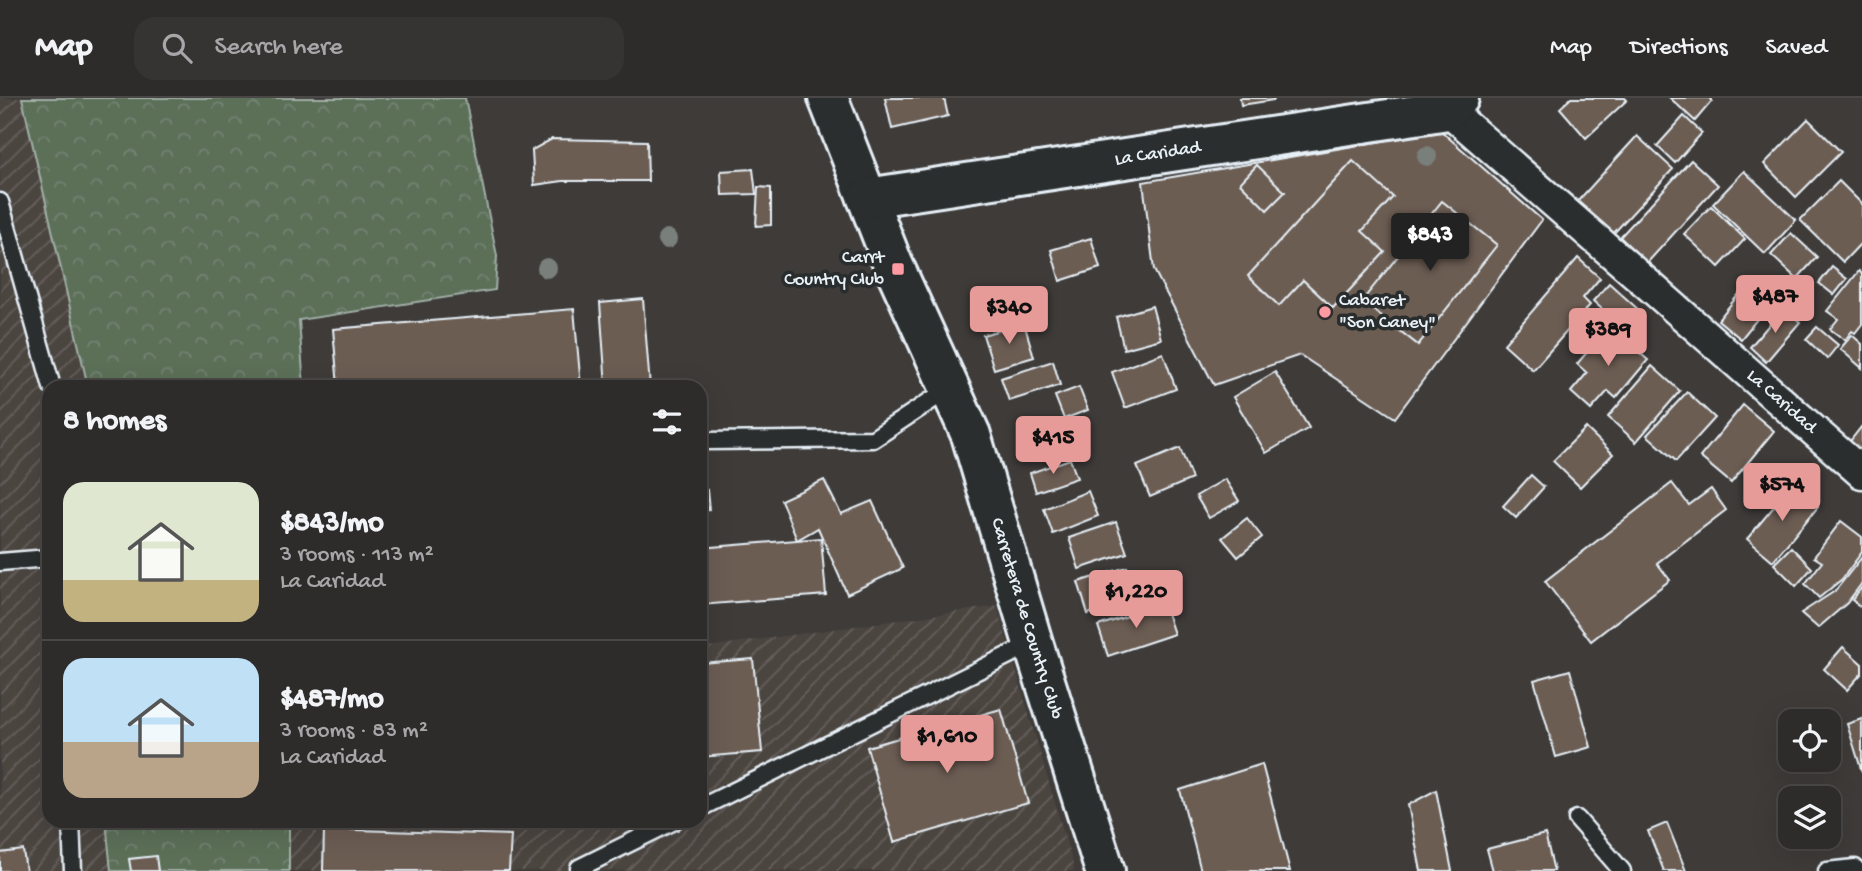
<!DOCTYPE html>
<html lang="en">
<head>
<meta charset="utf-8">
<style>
	:root { --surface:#2e2c2b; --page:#363433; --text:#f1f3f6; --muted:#a7a7a9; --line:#494847; --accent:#e69b98 }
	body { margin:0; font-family:"Gochi Hand",sans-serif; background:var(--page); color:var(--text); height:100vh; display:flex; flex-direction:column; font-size:26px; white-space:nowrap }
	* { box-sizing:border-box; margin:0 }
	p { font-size:23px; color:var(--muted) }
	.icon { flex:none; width:38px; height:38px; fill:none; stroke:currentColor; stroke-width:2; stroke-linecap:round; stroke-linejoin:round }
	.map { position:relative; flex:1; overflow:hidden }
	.drawer { position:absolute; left:42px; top:282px; width:665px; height:448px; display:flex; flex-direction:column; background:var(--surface); border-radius:21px; box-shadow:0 7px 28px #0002,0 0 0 2px var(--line) }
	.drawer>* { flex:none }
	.controls { position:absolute; left:1778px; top:611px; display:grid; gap:14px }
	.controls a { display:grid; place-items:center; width:63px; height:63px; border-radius:14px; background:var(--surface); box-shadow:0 7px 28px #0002,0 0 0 2px var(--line); font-size:35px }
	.price { position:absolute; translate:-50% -60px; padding:0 16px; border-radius:7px; background:var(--accent); color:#111; font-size:23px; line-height:46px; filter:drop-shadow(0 2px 4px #0008) }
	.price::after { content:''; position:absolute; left:50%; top:42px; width:21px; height:16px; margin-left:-10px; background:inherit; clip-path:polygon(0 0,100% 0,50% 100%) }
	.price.current { background:#222; color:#fff }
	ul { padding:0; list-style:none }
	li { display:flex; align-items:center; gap:21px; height:175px; padding:0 21px }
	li+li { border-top:2px solid var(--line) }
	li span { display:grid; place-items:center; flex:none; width:196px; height:140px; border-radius:21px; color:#555 }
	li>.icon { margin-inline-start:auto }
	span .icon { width:84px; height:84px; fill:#fffc; stroke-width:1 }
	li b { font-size:30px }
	h2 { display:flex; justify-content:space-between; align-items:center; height:84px; padding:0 21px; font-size:30px }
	header { display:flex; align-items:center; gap:42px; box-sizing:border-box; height:98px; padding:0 35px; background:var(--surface); border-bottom:2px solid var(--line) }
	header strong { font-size:33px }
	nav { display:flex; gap:38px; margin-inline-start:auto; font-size:24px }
	.search { width:490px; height:63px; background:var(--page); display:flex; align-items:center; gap:18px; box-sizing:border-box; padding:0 24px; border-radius:21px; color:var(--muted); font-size:26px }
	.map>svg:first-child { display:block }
	.industrial { fill:url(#industrial-furrows) }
	.forest { fill:url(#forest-crowns); stroke:#a2b0a8; stroke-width:2 }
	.building { fill:#6c5d53; stroke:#e8f1f8; stroke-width:2 }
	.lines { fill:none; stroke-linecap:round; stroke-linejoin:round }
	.lane-casing { stroke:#e8f1f8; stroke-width:21 }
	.street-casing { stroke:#e8f1f8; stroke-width:35 }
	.secondary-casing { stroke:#e8f1f8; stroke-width:44 }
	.lane { stroke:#2a2d2e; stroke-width:16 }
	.street { stroke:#2a2d2e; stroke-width:30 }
	.secondary { stroke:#2a2d2e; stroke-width:38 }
	.tree { fill:#797f7a }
	.poi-dot { fill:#ff9aa2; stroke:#2a2d2e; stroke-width:2.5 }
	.labels { text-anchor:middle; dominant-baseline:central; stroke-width:7; stroke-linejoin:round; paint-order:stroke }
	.street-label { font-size:19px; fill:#e8f1f8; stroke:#2a2d2e }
	.poi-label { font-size:19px; fill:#e8f1f8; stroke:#2a2d2e; text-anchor:end }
</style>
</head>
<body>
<header>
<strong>Map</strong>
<div class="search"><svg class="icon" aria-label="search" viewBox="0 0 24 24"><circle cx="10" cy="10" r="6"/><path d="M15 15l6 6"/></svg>Search here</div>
<nav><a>Map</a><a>Directions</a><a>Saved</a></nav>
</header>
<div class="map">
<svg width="1862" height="773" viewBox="0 0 1862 773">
	<defs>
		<pattern id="industrial-furrows" width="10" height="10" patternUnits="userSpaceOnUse" patternTransform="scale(1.75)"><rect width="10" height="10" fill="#4c4541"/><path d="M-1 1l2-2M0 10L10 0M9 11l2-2" fill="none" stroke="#66605d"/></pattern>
		<pattern id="forest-crowns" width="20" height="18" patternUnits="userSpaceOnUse" patternTransform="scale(1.75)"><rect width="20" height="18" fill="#5c6f59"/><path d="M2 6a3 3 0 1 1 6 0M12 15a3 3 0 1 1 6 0" fill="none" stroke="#738472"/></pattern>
	</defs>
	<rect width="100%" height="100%" fill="#3e3b39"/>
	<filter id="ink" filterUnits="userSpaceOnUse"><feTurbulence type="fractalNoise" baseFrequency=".0143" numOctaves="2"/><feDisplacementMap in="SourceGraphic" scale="14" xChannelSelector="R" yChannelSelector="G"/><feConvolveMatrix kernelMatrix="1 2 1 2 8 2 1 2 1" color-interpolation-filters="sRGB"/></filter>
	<g filter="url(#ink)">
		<g class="industrial">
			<polygon points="0,0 22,0 88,289 49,289 49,723 106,723 111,773 0,773"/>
			<polygon points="997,508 1075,773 289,773 289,723 700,723 700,550"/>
		</g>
		<g class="forest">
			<polygon points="22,0 465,0 497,158 495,192 299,222 304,289 88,289"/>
			<polygon points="106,723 289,723 289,773 111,773"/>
		</g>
		<g class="building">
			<polygon points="885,0 944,0 948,18 892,31"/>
			<polygon points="1240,0 1274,0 1274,2 1241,7"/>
			<polygon points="1571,0 1625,0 1627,2 1586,40 1560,10"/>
			<polygon points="1670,0 1710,0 1712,3 1695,23"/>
			<polygon points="1684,18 1702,35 1675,65 1657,48"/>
			<polygon points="1808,21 1841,54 1796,99 1764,66"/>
			<polygon points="1441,33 1542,122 1395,320 1300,257 1214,287 1154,172 1143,84"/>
			<polygon points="1637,38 1673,71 1612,137 1577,104"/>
			<polygon points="552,41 647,43 648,83 563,83 534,87 532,52"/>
			<polygon points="1691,62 1718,87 1647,165 1620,139"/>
			<polygon points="1353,63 1393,99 1362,133 1385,154 1333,210 1303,182 1279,208 1248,178"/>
			<polygon points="1257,67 1285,94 1267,112 1240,85"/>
			<polygon points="753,71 756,96 722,97 721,73"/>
			<polygon points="1744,73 1796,122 1765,156 1713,106"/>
			<polygon points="1839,83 1862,106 1862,144 1843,164 1800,122"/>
			<polygon points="758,89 771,90 771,127 756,128"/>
			<polygon points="1442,103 1497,147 1418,247 1362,203"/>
			<polygon points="1711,108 1745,141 1719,169 1684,136"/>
			<polygon points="1791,135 1817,159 1797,181 1771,157"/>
			<polygon points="1091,140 1100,170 1060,183 1051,152"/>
			<polygon points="1578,160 1600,180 1583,200 1590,207 1533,272 1504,246"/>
			<polygon points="1832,169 1847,181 1834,197 1819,185"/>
			<polygon points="1859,173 1862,176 1862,226 1855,235 1852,233 1845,242 1830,231 1838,221 1827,213"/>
			<polygon points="1609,185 1640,213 1624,231 1593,203"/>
			<polygon points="1739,196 1762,215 1741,241 1718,222"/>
			<polygon points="643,201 650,289 606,289 600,205"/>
			<polygon points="1152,208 1161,241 1124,251 1116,219"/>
			<polygon points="574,211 581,289 338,289 333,231"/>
			<polygon points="1787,212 1800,224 1766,264 1750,249 1779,215 1782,218"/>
			<polygon points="1024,225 1034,259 994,271 983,237"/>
			<polygon points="1609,228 1648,262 1616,300 1608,293 1591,312 1571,294 1587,275 1577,266"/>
			<polygon points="1817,229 1838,247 1827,261 1806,241"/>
			<polygon points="1852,237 1862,246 1862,270 1840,251"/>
			<polygon points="1163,255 1176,291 1125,310 1112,274"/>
			<polygon points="1053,263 1060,287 1009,303 1001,280"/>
			<polygon points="1652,268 1680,293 1636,344 1608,319"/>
			<polygon points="1275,274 1309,330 1266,355 1233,299"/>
			<polygon points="1079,289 1088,312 1064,321 1055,298"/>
			<polygon points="1687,294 1715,320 1676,363 1647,337"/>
			<polygon points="1743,307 1774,333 1731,385 1700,359"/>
			<polygon points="1862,328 1862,359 1847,347"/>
			<polygon points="1586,330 1613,356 1580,389 1553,363"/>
			<polygon points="1180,350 1192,381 1150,399 1137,368"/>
			<polygon points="1070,361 1077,380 1036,394 1030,375"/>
			<polygon points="1531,377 1544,389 1516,420 1503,408"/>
			<polygon points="1225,381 1239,403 1209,420 1196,398"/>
			<polygon points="824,382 841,416 872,403 903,470 847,496 818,430 797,442 781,402"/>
			<polygon points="1672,385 1689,407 1711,391 1726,412 1657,465 1670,482 1591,543 1545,483"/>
			<polygon points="1791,388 1818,409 1773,463 1747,441"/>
			<polygon points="707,392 709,412 700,413 700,393"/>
			<polygon points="1088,393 1098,418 1053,436 1044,411"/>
			<polygon points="1247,420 1262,439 1238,459 1222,440"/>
			<polygon points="1841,423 1862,439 1862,454 1842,481 1819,500 1805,486 1822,464 1814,459"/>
			<polygon points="1116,424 1127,455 1079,471 1069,440"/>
			<polygon points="821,440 826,497 700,507 700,450"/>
			<polygon points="1791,449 1812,470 1796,488 1774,466"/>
			<polygon points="1862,459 1862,485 1847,505 1818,530 1801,515 1835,493"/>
			<polygon points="1127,469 1137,500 1088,516 1078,484"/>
			<polygon points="1862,489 1862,510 1852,502"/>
			<polygon points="1164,506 1174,536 1108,558 1098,528"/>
			<polygon points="1843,549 1862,566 1862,575 1847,592 1824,571"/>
			<polygon points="753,561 762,654 700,659 700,565"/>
			<polygon points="1570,572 1591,649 1556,659 1534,582"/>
			<polygon points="1001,611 1028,705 894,744 867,649"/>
			<polygon points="1862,621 1862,674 1847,626"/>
			<polygon points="1262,666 1290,773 1201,773 1180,692"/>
			<polygon points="1436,692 1452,773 1421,773 1408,707"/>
			<polygon points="1667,725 1686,773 1664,773 1648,733"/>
			<polygon points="324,731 511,737 509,773 323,773"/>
			<polygon points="1545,736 1554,773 1493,773 1487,751"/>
			<polygon points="23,752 26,773 0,773 0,755"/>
			<polygon points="156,758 158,773 131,773 129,761"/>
		</g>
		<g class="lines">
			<defs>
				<g id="lane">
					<polyline points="0,104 52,289"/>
					<polyline points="705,343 873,341 950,290"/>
					<polyline points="0,464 49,460"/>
					<polyline points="700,710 1033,545"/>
					<polyline points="1577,721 1622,773"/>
					<polyline points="71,723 73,773"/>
					<polyline points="579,770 674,723"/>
					<polyline points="1827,773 1855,770 1857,773"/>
				</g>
				<g id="street">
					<path id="s1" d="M 1448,12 L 1651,189 L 1862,375"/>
				</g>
				<g id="secondary">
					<path id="s2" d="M 828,0 L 893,166 L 971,337 L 1033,545 L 1105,773"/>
					<path id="s3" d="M 867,100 L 1448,12 L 1459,0"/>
				</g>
			</defs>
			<use href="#lane" class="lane-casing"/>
			<use href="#street" class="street-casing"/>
			<use href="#secondary" class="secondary-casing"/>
			<use href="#lane" class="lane"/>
			<use href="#street" class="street"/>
			<use href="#secondary" class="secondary"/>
		</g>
		<g class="tree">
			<circle cx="1427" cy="58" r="10"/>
			<circle cx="667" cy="141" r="10"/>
			<circle cx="547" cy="170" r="10"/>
		</g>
	</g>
	<g class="poi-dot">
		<rect x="891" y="164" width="14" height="14" rx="3.5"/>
		<circle cx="1325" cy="214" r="7"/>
	</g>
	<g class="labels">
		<g class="street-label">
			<text stroke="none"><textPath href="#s3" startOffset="294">La Caridad</textPath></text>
			<text stroke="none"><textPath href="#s1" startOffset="443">La Caridad</textPath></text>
			<text stroke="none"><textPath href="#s2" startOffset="558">Carretera de Country Club</textPath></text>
		</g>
		<g class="poi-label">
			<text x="884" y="160">Carrt<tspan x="884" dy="22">Country Club</tspan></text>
			<text x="1339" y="203" text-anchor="start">Cabaret<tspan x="1339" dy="22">"Son Caney"</tspan></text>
		</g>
	</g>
</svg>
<div class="controls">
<a><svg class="icon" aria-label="locate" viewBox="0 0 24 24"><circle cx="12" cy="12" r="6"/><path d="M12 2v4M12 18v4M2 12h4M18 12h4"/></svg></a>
<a><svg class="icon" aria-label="layers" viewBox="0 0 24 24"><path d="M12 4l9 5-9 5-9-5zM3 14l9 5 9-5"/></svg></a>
</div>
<b class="price current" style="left:1430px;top:175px">$843</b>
<b class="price" style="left:1775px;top:237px">$487</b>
<b class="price" style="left:1009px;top:248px">$340</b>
<b class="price" style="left:1608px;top:270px">$389</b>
<b class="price" style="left:1053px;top:378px">$415</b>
<b class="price" style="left:1782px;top:425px">$574</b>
<b class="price" style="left:1136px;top:532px">$1,220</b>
<b class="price" style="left:947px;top:677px">$1,610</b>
<section class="drawer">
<h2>8 homes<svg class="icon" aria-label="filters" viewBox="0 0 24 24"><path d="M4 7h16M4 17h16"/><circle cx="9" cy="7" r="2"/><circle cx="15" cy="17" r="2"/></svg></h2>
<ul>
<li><span style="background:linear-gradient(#dfe7d0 70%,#c2b280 0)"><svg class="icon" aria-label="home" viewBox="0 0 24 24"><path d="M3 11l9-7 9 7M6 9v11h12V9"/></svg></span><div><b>$843/mo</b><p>3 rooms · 113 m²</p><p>La Caridad</p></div></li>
<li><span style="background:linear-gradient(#bfe0f5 60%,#b9a48a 0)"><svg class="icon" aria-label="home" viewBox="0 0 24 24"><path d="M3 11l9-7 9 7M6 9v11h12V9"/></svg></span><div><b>$487/mo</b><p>3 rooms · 83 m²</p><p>La Caridad</p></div></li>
</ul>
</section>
</div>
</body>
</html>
